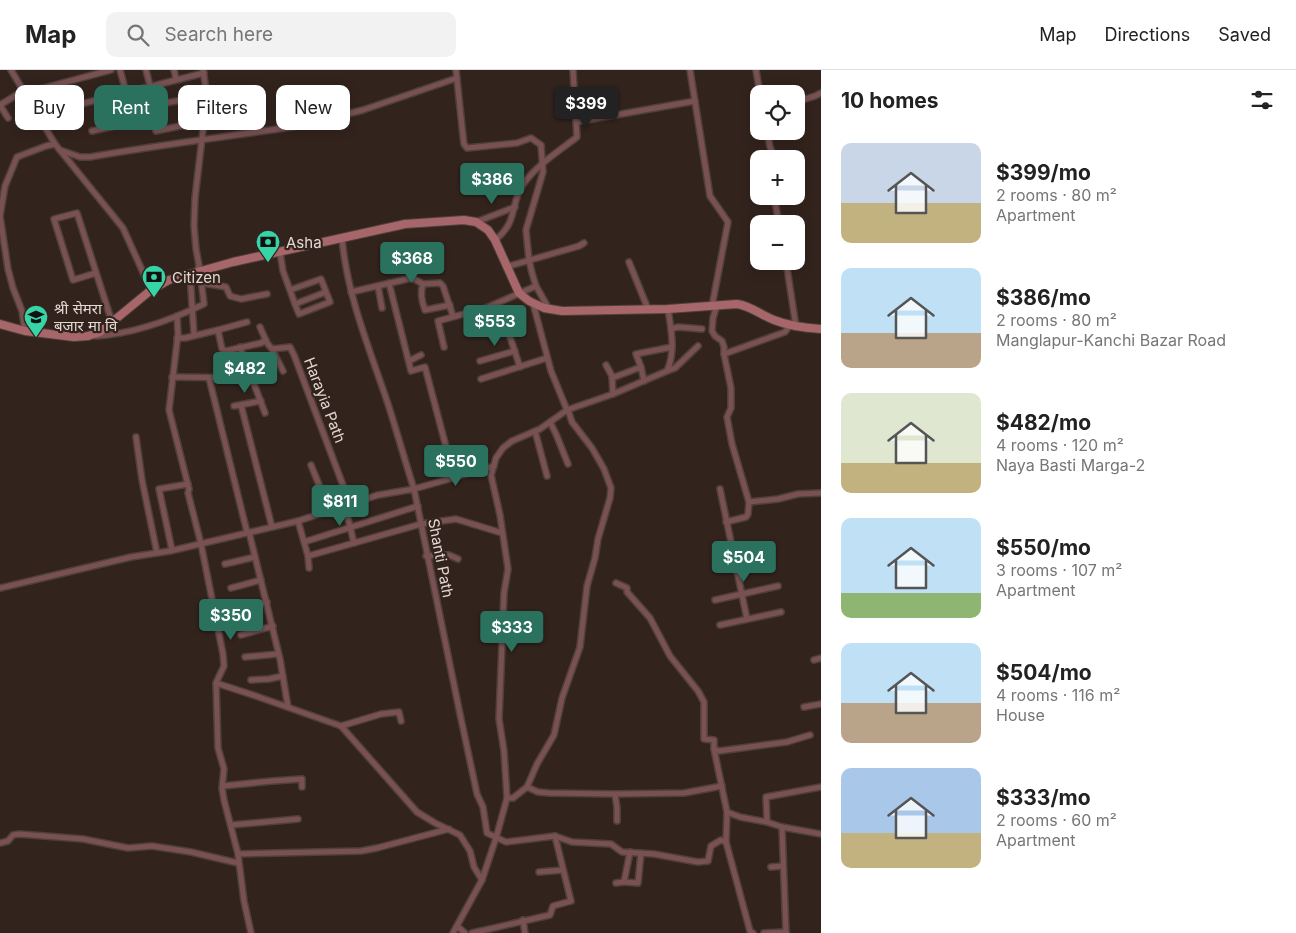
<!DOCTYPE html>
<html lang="en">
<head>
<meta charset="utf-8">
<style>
	:root { --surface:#fff; --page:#f2f2f2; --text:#222; --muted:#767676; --line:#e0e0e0; --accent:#2b725e }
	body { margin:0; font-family:Inter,"Noto Sans Devanagari",sans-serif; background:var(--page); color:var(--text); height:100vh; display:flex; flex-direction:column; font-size:19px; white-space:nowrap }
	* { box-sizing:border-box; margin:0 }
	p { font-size:16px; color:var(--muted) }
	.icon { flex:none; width:28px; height:28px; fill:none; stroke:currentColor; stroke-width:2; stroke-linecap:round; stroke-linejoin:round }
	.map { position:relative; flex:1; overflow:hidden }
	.side { display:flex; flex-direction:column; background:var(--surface); width:475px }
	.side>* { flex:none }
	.top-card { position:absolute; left:15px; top:15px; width:475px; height:45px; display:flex; gap:10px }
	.fabs { position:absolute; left:750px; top:15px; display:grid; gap:10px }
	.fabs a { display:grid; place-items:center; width:55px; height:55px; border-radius:10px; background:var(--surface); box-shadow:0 2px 12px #0003; font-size:25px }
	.price { position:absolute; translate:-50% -42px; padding:0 11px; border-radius:5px; background:var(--accent); color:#fff; font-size:16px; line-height:32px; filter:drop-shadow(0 1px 2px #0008) }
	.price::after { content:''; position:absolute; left:50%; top:30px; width:15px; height:11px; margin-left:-8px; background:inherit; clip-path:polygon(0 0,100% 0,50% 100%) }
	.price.on { background:#222; color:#fff }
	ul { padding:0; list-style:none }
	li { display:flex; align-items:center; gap:15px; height:125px; padding:0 20px }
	li span { display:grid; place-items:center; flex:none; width:140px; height:100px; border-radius:10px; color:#555 }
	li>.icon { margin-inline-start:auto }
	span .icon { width:60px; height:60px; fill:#fffc; stroke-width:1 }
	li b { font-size:21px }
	h2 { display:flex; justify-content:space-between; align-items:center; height:60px; padding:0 20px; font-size:21px }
	.pill { padding:0 18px; border-radius:10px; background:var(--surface); box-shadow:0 2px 12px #0003; font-size:18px; line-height:45px }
	.pill.on { background:var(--accent); color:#fff }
	header { display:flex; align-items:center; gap:30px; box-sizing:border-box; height:70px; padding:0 25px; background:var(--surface); border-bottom:1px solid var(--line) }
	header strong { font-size:24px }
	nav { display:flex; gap:28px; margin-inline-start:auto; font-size:18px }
	.search { width:350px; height:45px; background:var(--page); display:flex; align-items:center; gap:12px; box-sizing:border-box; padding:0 18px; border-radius:10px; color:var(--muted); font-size:19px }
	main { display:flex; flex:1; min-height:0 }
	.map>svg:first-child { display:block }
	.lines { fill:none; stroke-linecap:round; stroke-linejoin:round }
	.street-casing { stroke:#4f403a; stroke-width:8 }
	.secondary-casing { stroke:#4f403a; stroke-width:10 }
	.street { stroke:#795153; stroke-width:5 }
	.secondary { stroke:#a7676a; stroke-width:8 }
	.labels { text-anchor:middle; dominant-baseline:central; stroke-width:4.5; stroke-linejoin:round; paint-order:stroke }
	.poi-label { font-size:15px; fill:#e3d7d3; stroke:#33231d; text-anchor:start }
	.street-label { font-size:15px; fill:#e3d7d3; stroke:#33231d }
</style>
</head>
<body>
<header>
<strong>Map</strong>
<div class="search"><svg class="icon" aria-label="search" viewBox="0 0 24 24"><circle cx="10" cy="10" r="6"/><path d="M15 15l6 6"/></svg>Search here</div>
<nav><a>Map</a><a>Directions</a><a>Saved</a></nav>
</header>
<main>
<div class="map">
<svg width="821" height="863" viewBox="0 0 821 863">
	<rect width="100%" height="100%" fill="#33231d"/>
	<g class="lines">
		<defs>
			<g id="street">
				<polyline points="11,0 55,74 123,158 151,220"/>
				<polyline points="120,0 126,22"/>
				<polyline points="146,0 150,16"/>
				<polyline points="174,0 176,9"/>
				<polyline points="456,0 463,66 464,74 467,78 517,73 531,68 541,75 543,102 526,160 529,190 532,203 536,216 549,239"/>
				<polyline points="690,0 710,126 728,152 712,236"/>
				<polyline points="756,0 760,24"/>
				<polyline points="25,23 111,0"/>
				<polyline points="124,23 129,42"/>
				<polyline points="796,32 815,26 821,23"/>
				<polyline points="0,35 23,21"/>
				<polyline points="0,35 8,48"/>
				<polyline points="37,45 204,3"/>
				<polyline points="576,52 695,31"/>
				<polyline points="92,61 128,53 129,42 135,38 207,26"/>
				<polyline points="156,61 204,51"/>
				<polyline points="767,61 770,77 775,89"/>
				<path d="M 60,80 L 80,87 L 90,87 C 170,73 250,64 330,51 L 339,46 L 363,40 L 457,8"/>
				<polyline points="774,126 779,154"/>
				<polyline points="476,152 515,137"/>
				<path d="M 342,168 C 347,226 370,280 388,334 C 397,362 405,391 414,419 L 494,396"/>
				<path d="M 495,170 C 518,152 510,136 522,116 C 535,96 559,81 577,67 L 573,0"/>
				<polyline points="280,182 283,201 295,234"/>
				<polyline points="786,191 796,257"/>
				<polyline points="629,192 648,239"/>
				<polyline points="506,197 579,176 584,173"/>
				<polyline points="198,202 199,195 196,179 194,156 195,128 207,26 203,0"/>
				<polyline points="96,203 73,210 54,149 77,143 112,252"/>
				<polyline points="190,204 194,265"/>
				<polyline points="203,213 226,217 230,226 241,229 267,224"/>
				<polyline points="389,213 411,301 425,297 454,407"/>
				<polyline points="378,216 382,238"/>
				<polyline points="290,220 321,209 330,232 299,244 295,234 326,222"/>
				<polyline points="351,222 412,208 423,214"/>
				<polyline points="533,233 551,301 567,340"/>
				<path d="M 450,235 L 425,240 C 422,232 420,222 423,214 L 440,213 L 443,216 L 453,246"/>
				<polyline points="717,235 713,248 712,261 715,266 722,271 724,277 724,284 731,318 731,338 727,347 732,374 749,432"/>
				<polyline points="177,246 178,264 169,340 189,419 188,423 201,474 223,584 224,596 216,613 218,678 224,699 222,718 224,730 238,784 244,831 251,863"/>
				<polyline points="260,257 267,273 272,279 290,277 294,285 350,434"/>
				<polyline points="671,259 678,257 702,259"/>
				<polyline points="218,260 247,252"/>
				<polyline points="25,261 22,241 13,218 8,199 0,146 5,116 17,87 46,76 55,74"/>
				<path d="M 96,266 C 132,264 171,250 204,234 L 200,201"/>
				<polyline points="510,267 520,297"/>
				<polyline points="177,268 185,268 218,260 222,279 226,281 261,273 266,270"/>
				<polyline points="240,277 265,343"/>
				<polyline points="444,277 438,251 486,238 536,216"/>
				<polyline points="272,279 283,301"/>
				<polyline points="724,284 785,262 790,255"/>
				<polyline points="409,291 421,285"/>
				<polyline points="480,291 515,281"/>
				<polyline points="606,295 612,306 613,324"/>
				<polyline points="667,301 675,298 698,276"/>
				<polyline points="172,307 253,308"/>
				<polyline points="209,308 247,462"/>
				<polyline points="612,308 641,297"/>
				<polyline points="481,309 547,288"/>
				<polyline points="644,311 641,297 636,284 672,277"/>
				<polyline points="241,335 272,457"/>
				<polyline points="234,336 261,331"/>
				<polyline points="550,352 556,364 568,394"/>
				<polyline points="535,361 547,406"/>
				<polyline points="136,367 142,410 157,483"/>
				<polyline points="311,395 330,442"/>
				<polyline points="720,419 747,549"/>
				<polyline points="345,436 354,473"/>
				<polyline points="298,451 308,486 309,498"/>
				<polyline points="726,452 746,447 748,444 749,432 778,429 798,424 821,423"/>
				<polyline points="249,462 280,589 288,637"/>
				<polyline points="304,472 418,436"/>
				<polyline points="172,480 159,419 188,414"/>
				<polyline points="308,486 421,454 456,449 502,463"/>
				<polyline points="426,486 449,485 458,489"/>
				<polyline points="225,494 255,487"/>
				<polyline points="616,513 627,518 627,522 650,548 670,586 698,621 704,632 704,669 714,670 714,679 727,742 726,772 750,861 753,863"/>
				<polyline points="0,518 131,487 170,481 298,451 378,425 414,419 460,644 477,724 483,737 487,763 506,772 555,766 572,772 611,774 622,782 654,784 698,792 708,791 711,776 721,770 726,772"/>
				<polyline points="231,518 261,510"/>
				<polyline points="715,530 778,516"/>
				<polyline points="233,542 267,532"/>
				<polyline points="720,555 781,542"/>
				<polyline points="241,565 273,556"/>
				<polyline points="245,587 278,584"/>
				<polyline points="814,590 821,588"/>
				<polyline points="251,610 269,609 283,606"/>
				<polyline points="216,613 253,625 341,656 417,742 435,753 460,765 470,781 474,797 482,810"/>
				<polyline points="804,637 821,634"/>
				<polyline points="341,656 381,644 399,642 401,651"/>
				<polyline points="714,679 719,681 787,672 810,665"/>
				<polyline points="223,716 272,711 302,709 302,717"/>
				<polyline points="527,717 538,722 549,723 615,724 684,723 722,716"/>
				<polyline points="615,724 617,738 617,751"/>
				<polyline points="507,728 513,728 527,717 537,694 554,665 562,628 580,577 587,516 595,488 598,469 610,428 611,418 604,399 592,378 572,352 568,340"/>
				<polyline points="727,742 740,747 767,752 782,757 821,764"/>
				<polyline points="767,752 766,727 821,717"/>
				<polyline points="231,755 298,749"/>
				<polyline points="782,757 786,863"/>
				<polyline points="0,773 8,771 13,765 19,764 83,769 128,778 152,776 191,782 238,793"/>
				<polyline points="630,782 624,812 638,813 641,783"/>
				<polyline points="238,784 361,781 377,778 449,759"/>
				<polyline points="771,797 783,796"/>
				<polyline points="539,802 563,800"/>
				<polyline points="616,813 624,812"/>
				<polyline points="523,850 525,863"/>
				<polyline points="457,856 465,863"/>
				<path d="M 453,863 L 482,810 L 496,768 L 507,728 L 504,681 L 499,649 L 504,523 L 508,499 L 500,445 L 491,405 L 496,388 L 503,378 L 512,371 L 540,359 L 567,340 L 613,324 L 667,301 C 676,281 671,259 668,239"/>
				<polyline points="472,863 550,845 553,836 571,831 555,766"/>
				<polyline points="764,863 786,862"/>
			</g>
			<path id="secondary" d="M 0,254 L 25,261 L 74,267 L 88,266 L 100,262 L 151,220 L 169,210 L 233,192 L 405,154 L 464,150 L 476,152 L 488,160 L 495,170 L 519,223 L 529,231 L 544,238 L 562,241 L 668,239 L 737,234 C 751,236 761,245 774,250 C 789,256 805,258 821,259"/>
		</defs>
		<use href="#street" class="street-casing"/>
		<use href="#secondary" class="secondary-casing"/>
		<use href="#street" class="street"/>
		<use href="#secondary" class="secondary"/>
	</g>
	<defs>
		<symbol id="bank-pin" viewBox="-11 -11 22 30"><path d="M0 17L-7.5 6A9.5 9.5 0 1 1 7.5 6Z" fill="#36d4a7" stroke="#33231d"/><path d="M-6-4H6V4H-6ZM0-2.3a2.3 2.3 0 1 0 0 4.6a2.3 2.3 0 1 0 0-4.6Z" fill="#111"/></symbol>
		<symbol id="school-pin" viewBox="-11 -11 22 30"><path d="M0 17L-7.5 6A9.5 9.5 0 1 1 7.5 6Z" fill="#36d4a7" stroke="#33231d"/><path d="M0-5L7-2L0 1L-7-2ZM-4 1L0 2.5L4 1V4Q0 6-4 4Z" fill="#111"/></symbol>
	</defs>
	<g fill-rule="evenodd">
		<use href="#bank-pin" x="254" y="158" width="28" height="38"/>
		<use href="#bank-pin" x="140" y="193" width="28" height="38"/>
		<use href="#school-pin" x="22" y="233" width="28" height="38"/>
	</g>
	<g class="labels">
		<g class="poi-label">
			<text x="286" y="172">Asha</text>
			<text x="172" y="207">Citizen</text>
			<text x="54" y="238">श्री सेमरा<tspan x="54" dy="17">बजार मा वि</tspan></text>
		</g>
		<g class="street-label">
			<text transform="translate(325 330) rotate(69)">Harayia Path</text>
			<text transform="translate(441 488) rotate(79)">Shanti Path</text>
		</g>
	</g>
</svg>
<div class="fabs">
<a><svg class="icon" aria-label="locate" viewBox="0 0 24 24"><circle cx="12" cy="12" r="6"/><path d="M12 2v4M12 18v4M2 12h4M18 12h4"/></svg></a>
<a>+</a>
<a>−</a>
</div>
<b class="price on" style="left:586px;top:59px">$399</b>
<b class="price" style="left:492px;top:135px">$386</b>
<b class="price" style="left:412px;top:214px">$368</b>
<b class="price" style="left:495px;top:277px">$553</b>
<b class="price" style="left:245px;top:324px">$482</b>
<b class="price" style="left:456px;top:417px">$550</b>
<b class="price" style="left:340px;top:457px">$811</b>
<b class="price" style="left:744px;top:513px">$504</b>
<b class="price" style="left:231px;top:571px">$350</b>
<b class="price" style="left:512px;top:583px">$333</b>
<div class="top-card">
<a class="pill">Buy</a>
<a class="pill on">Rent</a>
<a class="pill">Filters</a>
<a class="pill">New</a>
</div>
</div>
<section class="side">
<h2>10 homes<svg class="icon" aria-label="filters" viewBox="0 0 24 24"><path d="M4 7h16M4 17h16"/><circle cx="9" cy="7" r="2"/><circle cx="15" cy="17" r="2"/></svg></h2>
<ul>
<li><span style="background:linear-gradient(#c9d6e8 60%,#c2b280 0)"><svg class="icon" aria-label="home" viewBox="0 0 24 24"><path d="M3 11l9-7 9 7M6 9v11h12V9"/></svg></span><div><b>$399/mo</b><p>2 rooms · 80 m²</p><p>Apartment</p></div></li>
<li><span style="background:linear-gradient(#bfe0f5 65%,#b9a48a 0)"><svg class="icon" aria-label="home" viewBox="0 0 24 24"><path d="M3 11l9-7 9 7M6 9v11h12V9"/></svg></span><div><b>$386/mo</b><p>2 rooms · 80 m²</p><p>Manglapur-Kanchi Bazar Road</p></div></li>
<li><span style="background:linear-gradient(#dfe7d0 70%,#c2b280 0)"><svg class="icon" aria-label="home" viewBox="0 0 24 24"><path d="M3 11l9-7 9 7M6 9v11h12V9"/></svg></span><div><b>$482/mo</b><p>4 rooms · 120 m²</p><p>Naya Basti Marga-2</p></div></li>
<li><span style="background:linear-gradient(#bfe0f5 75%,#8fb573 0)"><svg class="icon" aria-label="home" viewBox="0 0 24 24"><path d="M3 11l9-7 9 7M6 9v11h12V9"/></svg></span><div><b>$550/mo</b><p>3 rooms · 107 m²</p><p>Apartment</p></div></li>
<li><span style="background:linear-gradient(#bfe0f5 60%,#b9a48a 0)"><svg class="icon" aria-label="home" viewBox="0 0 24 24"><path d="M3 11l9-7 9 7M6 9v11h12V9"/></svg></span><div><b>$504/mo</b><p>4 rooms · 116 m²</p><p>House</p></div></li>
<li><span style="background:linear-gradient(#a9c7e8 65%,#c2b280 0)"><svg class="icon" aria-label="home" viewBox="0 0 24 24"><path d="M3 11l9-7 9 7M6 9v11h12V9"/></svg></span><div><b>$333/mo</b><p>2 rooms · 60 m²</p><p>Apartment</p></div></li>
</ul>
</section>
</main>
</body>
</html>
